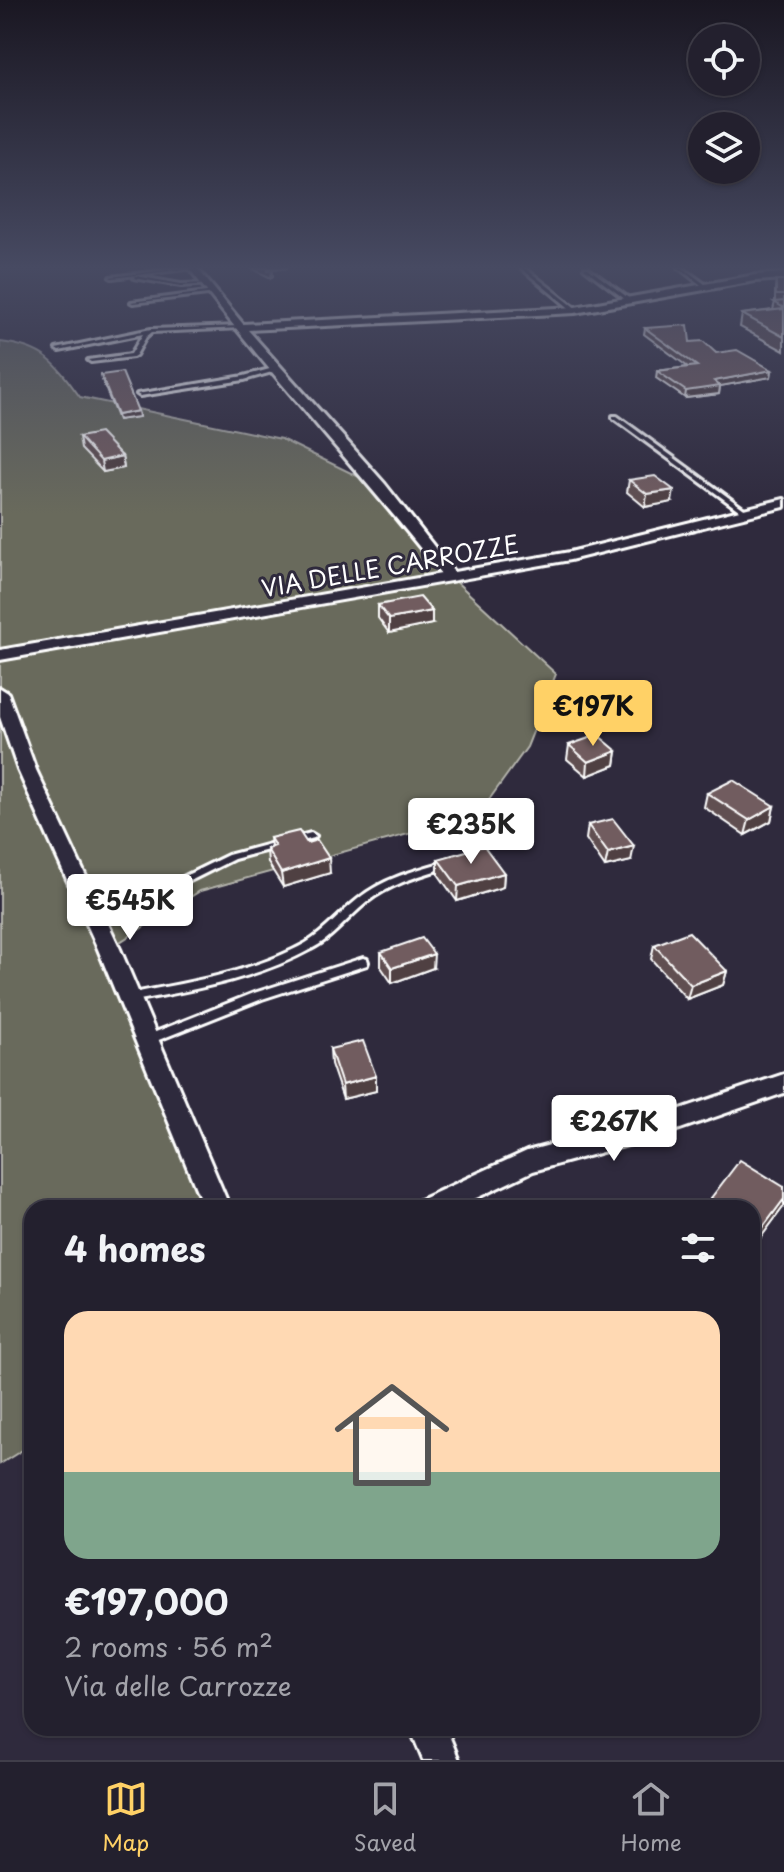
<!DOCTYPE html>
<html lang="en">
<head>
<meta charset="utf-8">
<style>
	:root { --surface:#23202e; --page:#2b2836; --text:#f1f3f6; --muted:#a3a3aa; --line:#403e4a; --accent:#ffd166 }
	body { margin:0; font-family:"Playpen Sans",sans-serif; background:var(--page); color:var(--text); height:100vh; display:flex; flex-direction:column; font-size:30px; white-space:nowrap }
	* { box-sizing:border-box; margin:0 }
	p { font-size:26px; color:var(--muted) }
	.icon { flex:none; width:44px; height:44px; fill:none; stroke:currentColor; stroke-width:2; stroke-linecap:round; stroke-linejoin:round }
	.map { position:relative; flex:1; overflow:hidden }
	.side { position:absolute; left:24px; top:1200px; width:736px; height:536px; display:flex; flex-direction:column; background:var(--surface); border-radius:24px; box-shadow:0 2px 6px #0004,0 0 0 2px var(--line) }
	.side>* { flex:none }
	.controls { position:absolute; left:688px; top:24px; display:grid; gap:16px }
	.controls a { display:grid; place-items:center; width:72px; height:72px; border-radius:50%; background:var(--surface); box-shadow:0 2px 6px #0004,0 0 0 2px var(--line); font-size:40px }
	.price { position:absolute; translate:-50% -68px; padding:0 18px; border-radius:8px; background:#fff; color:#222; font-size:26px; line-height:52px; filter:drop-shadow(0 2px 4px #0008) }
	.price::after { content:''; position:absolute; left:50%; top:48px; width:24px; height:18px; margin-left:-12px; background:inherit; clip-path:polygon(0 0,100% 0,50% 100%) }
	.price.selected { background:var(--accent); color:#111 }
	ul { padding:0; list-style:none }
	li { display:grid; align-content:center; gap:16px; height:424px; padding:0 40px }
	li+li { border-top:2px solid var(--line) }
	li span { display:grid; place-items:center; height:248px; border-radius:24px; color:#555 }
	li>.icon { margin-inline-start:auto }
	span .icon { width:144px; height:144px; fill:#fffc; stroke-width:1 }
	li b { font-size:34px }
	h2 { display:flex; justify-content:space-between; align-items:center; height:96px; padding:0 40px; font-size:34px }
	.menu { display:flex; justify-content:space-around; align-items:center; height:112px; border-top:2px solid var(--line); background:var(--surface); font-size:22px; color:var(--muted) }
	.menu a { display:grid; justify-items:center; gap:4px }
	.menu .selected { color:var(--accent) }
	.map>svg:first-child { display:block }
	.green { fill:#696a5b; stroke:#b4b4ad; stroke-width:2 }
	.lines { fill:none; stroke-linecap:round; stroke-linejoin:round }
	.lane-casing { stroke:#fff; stroke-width:6 }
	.street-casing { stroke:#fff; stroke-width:6 }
	.lane { fill:#2f2a3d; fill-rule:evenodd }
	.street { fill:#2f2a3d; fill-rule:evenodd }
	.wall { fill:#614f51; stroke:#fff; stroke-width:2 }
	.shaded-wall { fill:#4f4042; stroke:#fff; stroke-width:2 }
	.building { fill:#715c5e; stroke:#fff; stroke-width:2 }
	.labels { text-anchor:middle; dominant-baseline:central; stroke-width:6; stroke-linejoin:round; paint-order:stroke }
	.far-street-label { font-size:24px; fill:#fff; stroke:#2f2a3d }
</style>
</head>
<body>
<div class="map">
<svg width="784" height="1760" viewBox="0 0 784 1760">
	<rect width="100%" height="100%" fill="#2f2a3d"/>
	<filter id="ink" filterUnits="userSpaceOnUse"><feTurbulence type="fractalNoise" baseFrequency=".0125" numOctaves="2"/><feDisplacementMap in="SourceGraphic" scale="16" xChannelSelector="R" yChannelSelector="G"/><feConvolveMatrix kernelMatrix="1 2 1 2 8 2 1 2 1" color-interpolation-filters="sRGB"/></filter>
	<g filter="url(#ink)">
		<path class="green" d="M 0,342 C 44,347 55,362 80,397 L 281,439 L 380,487 L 451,577 L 556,674 L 527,747 L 478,815 L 200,891 L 109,949 L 217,1208 L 32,1208 L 32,1444 L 0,1464 Z"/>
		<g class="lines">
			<defs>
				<g id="lane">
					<polygon points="184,268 193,268 112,278 110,277"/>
					<polygon points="521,268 525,268 577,309 577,311 573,311"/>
					<polygon points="584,268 588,268 634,302 630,303"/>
					<polygon points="679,268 683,268 709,287 705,288"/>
					<polygon points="136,276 181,284 208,283 210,284 181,286 134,278"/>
					<polygon points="214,291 216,293 133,303 131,302"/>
					<polygon points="240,326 242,328 152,332 146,337 136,355 133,357 91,362 88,360 131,354 143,334 59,351 56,349 151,329"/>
					<polygon points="277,367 279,368 279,370 244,380 140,396 137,394 244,376"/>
					<polygon points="613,416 617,416 747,511 747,513 743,513 613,418"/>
					<polygon points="311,833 316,836 314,838 234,859 154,899 93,919 88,915 89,912 146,895 228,855"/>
					<path d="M 448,861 L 453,864 L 451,866 C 422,875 392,883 367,902 C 348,917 333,938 311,949 C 255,980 191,990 129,1002 L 125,1001 L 123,998 L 125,995 L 129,994 C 189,982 252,973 306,943 C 326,931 340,913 358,899 C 384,878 416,870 448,861 Z"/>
					<polygon points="363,958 367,959 368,962 367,965 262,999 151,1043 147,1044 143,1043 141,1040 143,1037 254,993"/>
				</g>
				<g id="street">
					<path d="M 189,268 L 197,268 L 243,324 L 575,307 L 755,275 L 784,273 L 784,279 L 755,281 L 575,313 L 248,330 L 385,484 L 454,572 L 570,552 L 784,499 L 784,507 L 570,560 L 0,660 L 0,650 L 441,574 C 360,470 268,374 189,268 Z"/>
					<polygon points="0,688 8,693 36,770 120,949 230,1208 204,1208 98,949 18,770 0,717"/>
					<polygon points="784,1074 784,1093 660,1136 533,1171 455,1208 416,1208 420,1200 527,1151 660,1116"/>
					<polygon points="410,1728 446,1728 459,1760 423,1760"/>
				</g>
			</defs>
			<use href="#lane" class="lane-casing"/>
			<use href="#street" class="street-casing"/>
			<use href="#lane" class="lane"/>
			<use href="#street" class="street"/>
		</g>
		<g class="wall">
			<polygon points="251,268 288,268 273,270 273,276 271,278"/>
			<polygon points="776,280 784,280 784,351 740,327 742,314 773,310 775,302 775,287"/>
			<polygon points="645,328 690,342 716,353 772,370 771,377 720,386 719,394 685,398 656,378 657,371 688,367 644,334"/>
			<polygon points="101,375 138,411 139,417 118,420 102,380"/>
			<polygon points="79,437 122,456 124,468 103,472 81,449"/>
			<polygon points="629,480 672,502 645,507 627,492"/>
			<polygon points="378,605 432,624 389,633 378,618"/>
			<polygon points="569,745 617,751 615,765 587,776 567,759"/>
			<polygon points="707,793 774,806 771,821 745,835 704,807"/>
			<polygon points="588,825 631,861 605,867 586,839"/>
			<polygon points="270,838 307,843 330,873 283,887 268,863 267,849 271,847"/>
			<polygon points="438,859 504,873 503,887 457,901 438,874"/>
			<polygon points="654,945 727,971 723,985 687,999 651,959"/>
			<polygon points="381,952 433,968 392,983 381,967"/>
			<polygon points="330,1049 376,1091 343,1099 331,1064"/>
			<polygon points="784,1187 784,1206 756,1244 752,1242 752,1208 708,1208 711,1198"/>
		</g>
		<g class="shaded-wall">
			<polygon points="268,268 288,268 273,270 273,276 271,278 272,270 268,271"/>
			<polygon points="772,370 771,377 720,386 719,394 685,398 686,391 714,381"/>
			<polygon points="138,411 139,417 118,420 117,415"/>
			<polygon points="122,456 124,468 103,472 101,461"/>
			<polygon points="674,490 672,502 645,507 647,494"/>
			<polygon points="432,611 432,624 389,633 389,619"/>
			<polygon points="617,751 615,765 587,776 588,762"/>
			<polygon points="774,806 771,821 745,835 749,820"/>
			<polygon points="634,846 631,861 605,867 608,853"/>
			<polygon points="329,858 330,873 283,887 281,873"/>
			<polygon points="504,873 503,887 457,901 458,886"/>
			<polygon points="434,954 433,968 392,983 392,968"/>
			<polygon points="727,971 723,985 687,999 691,985"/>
			<polygon points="376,1076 376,1091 343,1099 342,1085"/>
			<polygon points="784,1199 784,1206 756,1244 761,1230"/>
		</g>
		<g class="building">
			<rect x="776" y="280" width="8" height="15"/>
			<polygon points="784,301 784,308 774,302"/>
			<polygon points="784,309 784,337 742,314"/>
			<polygon points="688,325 690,342 703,341 716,353 737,350 772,370 714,381 720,386 686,391 657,371 697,366 645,328"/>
			<polygon points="122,372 138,411 117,415 101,375"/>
			<polygon points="100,433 122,456 101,461 79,437"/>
			<polygon points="655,476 674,490 647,494 629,480"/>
			<polygon points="420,597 432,611 389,619 378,605"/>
			<polygon points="598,735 617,751 588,762 569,745"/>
			<polygon points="733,780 774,806 749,820 707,793"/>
			<polygon points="613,819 634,846 608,853 588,825"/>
			<polygon points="299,831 307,843 317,840 329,858 281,873 267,849 275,846 270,838"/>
			<polygon points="484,846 504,873 458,886 438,859"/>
			<polygon points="689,932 727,971 691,985 654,945"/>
			<polygon points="422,938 434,954 392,968 381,952"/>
			<polygon points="363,1041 376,1076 342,1085 330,1049"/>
			<polygon points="740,1160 784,1187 784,1199 761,1230 752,1225 752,1208 726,1208 711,1198"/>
		</g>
	</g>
	<linearGradient id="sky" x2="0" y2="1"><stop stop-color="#1a1722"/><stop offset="0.52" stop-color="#474a62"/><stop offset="1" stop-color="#474a62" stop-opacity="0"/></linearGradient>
	<rect width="784" height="514" fill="url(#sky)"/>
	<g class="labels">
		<g class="far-street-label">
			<text transform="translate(390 565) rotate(-10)">VIA DELLE CARROZZE</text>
		</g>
	</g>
</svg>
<div class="controls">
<a><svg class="icon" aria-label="locate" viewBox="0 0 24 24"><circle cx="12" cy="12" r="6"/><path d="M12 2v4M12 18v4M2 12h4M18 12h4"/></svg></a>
<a><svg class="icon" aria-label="layers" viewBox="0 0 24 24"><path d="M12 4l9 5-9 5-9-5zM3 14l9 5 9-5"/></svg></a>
</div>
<b class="price selected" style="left:593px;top:748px">€197K</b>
<b class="price" style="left:471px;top:866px">€235K</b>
<b class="price" style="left:130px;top:942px">€545K</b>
<b class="price" style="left:614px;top:1163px">€267K</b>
<section class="side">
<h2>4 homes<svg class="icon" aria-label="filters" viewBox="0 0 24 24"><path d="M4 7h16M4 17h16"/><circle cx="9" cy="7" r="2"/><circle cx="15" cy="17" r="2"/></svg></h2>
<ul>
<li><span style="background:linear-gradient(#ffd9b3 65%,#7fa58c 0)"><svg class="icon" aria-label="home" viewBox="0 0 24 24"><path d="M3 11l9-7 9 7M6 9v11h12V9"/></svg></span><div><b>€197,000</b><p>2 rooms · 56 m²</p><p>Via delle Carrozze</p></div></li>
</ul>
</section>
</div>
<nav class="menu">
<a class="selected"><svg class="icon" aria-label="map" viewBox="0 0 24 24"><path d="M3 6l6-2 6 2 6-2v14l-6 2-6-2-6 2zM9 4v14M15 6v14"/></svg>Map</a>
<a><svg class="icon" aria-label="saved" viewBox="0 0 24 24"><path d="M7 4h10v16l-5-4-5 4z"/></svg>Saved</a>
<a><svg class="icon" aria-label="home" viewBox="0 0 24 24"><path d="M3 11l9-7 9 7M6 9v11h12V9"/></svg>Home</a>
</nav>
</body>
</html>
